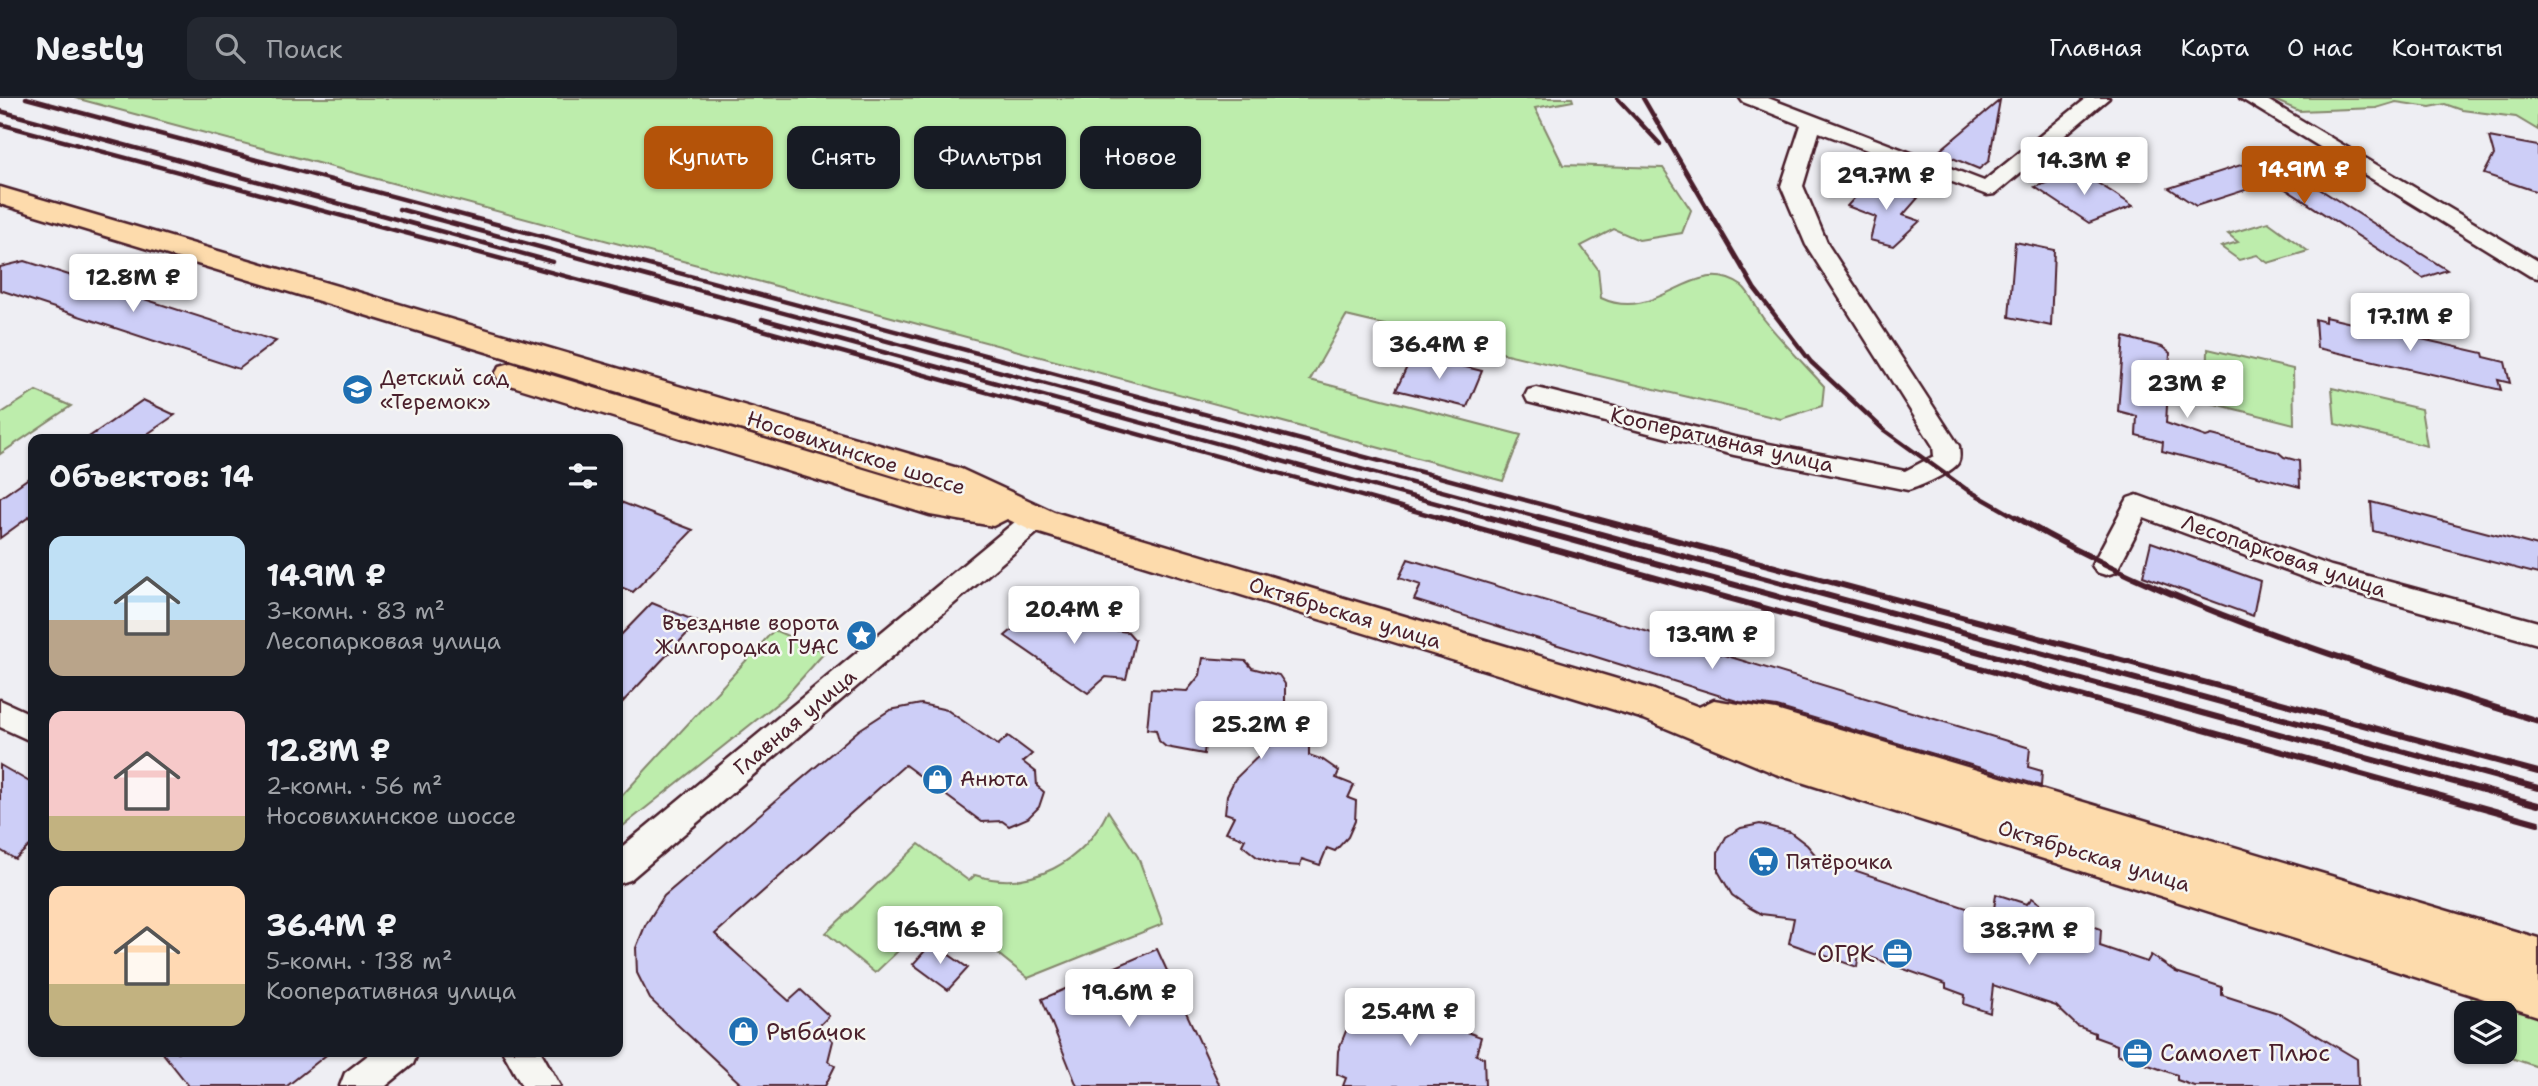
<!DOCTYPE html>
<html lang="ru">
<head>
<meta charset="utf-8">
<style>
	:root { --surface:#171b24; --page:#242831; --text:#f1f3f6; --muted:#9ea1a6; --line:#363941; --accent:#b45309 }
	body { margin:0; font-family:"Shantell Sans",sans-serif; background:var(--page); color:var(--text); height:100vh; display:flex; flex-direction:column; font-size:26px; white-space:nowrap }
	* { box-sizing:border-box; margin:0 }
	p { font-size:23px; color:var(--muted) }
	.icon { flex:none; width:38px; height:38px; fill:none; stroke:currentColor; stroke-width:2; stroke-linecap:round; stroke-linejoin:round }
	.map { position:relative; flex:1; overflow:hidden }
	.sheet { position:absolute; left:28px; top:336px; width:595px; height:623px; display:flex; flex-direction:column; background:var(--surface); border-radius:14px; box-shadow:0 2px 5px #0004 }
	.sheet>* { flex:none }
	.top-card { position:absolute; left:644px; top:28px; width:665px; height:63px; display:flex; gap:14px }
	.tools { position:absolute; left:2454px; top:903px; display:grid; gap:14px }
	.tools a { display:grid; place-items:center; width:63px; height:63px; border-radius:14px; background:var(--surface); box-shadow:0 2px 5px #0004; font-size:35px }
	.price { position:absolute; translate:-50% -60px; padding:0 16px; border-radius:7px; background:#fff; color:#222; font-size:23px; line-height:46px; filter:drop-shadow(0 2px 4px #0008) }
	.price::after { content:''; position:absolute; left:50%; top:42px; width:21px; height:16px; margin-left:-10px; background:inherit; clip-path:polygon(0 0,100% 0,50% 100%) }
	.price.current { background:var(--accent); color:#fff }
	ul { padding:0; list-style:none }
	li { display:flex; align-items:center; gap:21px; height:175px; padding:0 21px }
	li span { display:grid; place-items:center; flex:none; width:196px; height:140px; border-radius:14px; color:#555 }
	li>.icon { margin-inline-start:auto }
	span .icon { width:84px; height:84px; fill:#fffc; stroke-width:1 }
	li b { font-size:30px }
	h2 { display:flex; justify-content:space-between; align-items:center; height:84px; padding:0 21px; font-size:30px }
	.tag { padding:0 24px; border-radius:14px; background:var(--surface); box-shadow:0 2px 5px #0004; font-size:24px; line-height:63px }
	.tag.current { background:var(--accent); color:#fff }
	header { display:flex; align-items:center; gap:42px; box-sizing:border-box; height:98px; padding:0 35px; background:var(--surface); border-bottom:2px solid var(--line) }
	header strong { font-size:33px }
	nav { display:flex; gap:38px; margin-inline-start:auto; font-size:24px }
	.search { width:490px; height:63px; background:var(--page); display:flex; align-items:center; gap:18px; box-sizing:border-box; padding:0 24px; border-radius:14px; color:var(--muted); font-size:26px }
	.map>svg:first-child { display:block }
	.green { fill:#bdedac; stroke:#84866c; stroke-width:2 }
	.building { fill:#cdcef7; stroke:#4a1f2b; stroke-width:2 }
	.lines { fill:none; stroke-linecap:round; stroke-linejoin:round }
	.minor-casing { stroke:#4a1f2b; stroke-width:5 }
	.major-casing { stroke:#4a1f2b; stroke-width:5 }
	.minor { fill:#f6f6f2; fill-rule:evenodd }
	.major { fill:#fddbac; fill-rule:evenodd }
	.rail-far1 { stroke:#4a1f2b; stroke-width:4.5 }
	.rail { stroke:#4a1f2b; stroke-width:6 }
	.labels { text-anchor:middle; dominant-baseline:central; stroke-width:5; stroke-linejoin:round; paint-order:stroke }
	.poi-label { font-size:21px; fill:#4a1f2b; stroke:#f6f6f2; text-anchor:start }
	.street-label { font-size:21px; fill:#4a1f2b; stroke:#f6f6f2 }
	.near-poi-label { font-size:24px; fill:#4a1f2b; stroke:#f6f6f2; text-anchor:start }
</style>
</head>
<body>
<header>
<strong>Nestly</strong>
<div class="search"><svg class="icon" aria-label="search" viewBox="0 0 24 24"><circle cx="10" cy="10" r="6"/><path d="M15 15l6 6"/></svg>Поиск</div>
<nav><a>Главная</a><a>Карта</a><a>О нас</a><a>Контакты</a></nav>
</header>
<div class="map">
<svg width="2538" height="988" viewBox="0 0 2538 988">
	<rect width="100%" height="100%" fill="#eeeef3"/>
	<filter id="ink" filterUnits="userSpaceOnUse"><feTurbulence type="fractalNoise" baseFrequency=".0143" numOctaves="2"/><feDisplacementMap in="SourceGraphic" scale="14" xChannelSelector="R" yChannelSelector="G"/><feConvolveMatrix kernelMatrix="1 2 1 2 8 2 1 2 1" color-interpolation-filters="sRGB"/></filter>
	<g filter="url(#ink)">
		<g class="green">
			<path d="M 75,0 L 1572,0 L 1573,3 L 1535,10 L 1563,67 L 1663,70 L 1691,112 L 1682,135 L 1639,142 L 1614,131 L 1581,148 L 1598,171 L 1601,200 C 1659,227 1692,154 1742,188 C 1751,195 1756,211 1763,220 C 1782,244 1804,266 1824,288 L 1822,308 L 1781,321 L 1346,218 L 1310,282 L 1521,337 L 1503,383 Z"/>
			<polygon points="2270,0 2538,0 2538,32 2516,19 2462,12 2445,6 2430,9 2396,4 2376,10 2299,13"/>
			<polygon points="2268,124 2308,153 2268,165 2257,157 2239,162 2221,149 2238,144 2228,136"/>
			<polygon points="2208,251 2293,271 2294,326 2207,304"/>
			<polygon points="2332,290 2421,311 2427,348 2335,326"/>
			<polygon points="36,293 71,308 0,356 0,316"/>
			<polygon points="774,532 825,554 784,600 618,732 618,702"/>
			<path d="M 1108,713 L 1138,759 L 1163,826 L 1028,880 L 942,811 L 875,875 L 826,835 L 919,746 L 969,783 L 975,777 C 1031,795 1084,763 1108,713 Z"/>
			<polygon points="2470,893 2538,914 2538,969 2493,954 2504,954 2504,915 2474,915"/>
		</g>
		<g class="building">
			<polygon points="2000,2 1989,63 1979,71 1938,54"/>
			<polygon points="2489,39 2538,48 2538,94 2484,76 2494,57"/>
			<polygon points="2269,58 2296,76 2447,172 2423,180 2273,83 2196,108 2169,90"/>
			<polygon points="2078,73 2112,94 2133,108 2089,125 2035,89"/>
			<polygon points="1871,82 1918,100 1903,117 1920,123 1893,148 1870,142 1876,119 1847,108"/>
			<polygon points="2015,144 2054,152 2051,228 2009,219"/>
			<polygon points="25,163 276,243 239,271 0,192 0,169"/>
			<polygon points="2325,219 2483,255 2484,259 2505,264 2510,285 2498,282 2501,292 2317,250 2315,221 2325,224"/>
			<polygon points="2124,239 2162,249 2170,255 2166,325 2206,339 2212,337 2278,354 2284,359 2299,363 2300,389 2162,353 2163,344 2136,337 2137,318 2118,313"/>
			<polygon points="1413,256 1482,273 1467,309 1396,292"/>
			<polygon points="143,302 175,317 140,341 86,341"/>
			<polygon points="33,377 33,416 0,440 0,400"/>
			<polygon points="618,403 693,432 633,494 618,488"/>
			<polygon points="2371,404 2538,448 2538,476 2373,433"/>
			<polygon points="2151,444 2260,483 2253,518 2143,478"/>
			<polygon points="1408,461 2030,650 2028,669 2042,673 2041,688 1777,609 1740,604 1414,502 1421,487 1399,480"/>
			<polygon points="1057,502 1092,529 1128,534 1135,542 1126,581 1106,579 1088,595 1005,538 1046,503"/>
			<polygon points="652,505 698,524 618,609 618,540"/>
			<polygon points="1203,560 1246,563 1252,570 1279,577 1285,586 1285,606 1309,607 1309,657 1323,662 1339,673 1336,680 1354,687 1348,700 1356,703 1355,723 1348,739 1335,753 1327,750 1320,767 1302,761 1300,768 1276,766 1257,759 1242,747 1245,741 1226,734 1234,718 1225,715 1227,697 1235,681 1273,644 1206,637 1204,656 1166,649 1159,643 1156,632 1147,631 1151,591 1187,593 1200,577"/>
			<polygon points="921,606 947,612 998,647 1008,638 1032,656 1023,664 1036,674 1037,688 1044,694 1039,709 1028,720 1009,728 1002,723 982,724 905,667 715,836 789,903 801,892 829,918 818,929 833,943 828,963 835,968 825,988 743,988 650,901 637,875 636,850 645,828 664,798 859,632 890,612"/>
			<polygon points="0,667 33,686 33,745 15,761 0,752"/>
			<polygon points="1760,726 1790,734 1807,747 1818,760 1993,819 1996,796 2027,806 2032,800 2054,815 2101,831 2100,848 2147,864 2151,857 2176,874 2222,889 2222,897 2281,916 2357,961 2358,988 2194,988 2177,982 2177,977 2117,956 2117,947 2095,939 2095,935 2077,928 2056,908 1993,887 1990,915 1964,906 1965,897 1946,890 1946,886 1859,855 1857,869 1789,845 1794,820 1761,816 1750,810 1732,797 1718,773 1718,754 1726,739 1741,730"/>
			<polygon points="932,845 968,870 948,892 913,866"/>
			<polygon points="1157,851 1220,988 1077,988 1042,901"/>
			<polygon points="1398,898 1423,900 1444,908 1463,922 1459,931 1481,939 1476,957 1484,960 1485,988 1343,988 1346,980 1337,976 1338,953 1346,933 1360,916 1369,919 1376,901 1394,908"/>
			<polygon points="162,954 330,954 287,988 189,988"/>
		</g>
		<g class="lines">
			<defs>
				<g id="minor">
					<path d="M 1740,0 L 1768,0 L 1984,83 L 2087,0 L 2109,0 L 1995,96 L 1987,97 L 1819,34 L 1803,88 L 1828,147 L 1959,348 C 1959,354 1961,360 1958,365 C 1953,374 1919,389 1908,392 L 1734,357 L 1528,304 L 1525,298 L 1528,292 L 1537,290 L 1734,339 L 1905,373 L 1934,358 L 1933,348 L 1806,147 L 1781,88 L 1801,27 L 1743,4 Z"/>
					<polygon points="2240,0 2264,0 2538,163 2538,180 2530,178"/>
					<polygon points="2137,397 2331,468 2538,524 2538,546 2316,484 2144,420 2116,474 2106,477 2096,474 2092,467 2124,407 2128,400"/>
					<polygon points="1036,411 1045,414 1049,421 1045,428 630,782 618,786 618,752 1027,414"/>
					<polygon points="0,602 33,617 33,644 0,629"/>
					<polygon points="372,954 418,954 413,966 386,988 340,988 345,975"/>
					<polygon points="503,954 541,954 560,988 522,988"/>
				</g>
				<polygon id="major" points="0,89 961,371 1054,414 1654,592 1699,609 1714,602 1776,612 2538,840 2538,918 1776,676 1644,621 1030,432 1007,421 993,428 930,417 500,284 495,276 500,268 511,265 930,391 950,395 0,106"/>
			</defs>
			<use href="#minor" class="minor-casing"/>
			<use href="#major" class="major-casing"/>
			<use href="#minor" class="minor"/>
			<use href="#major" class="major"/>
			<g class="rail-far1">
				<polyline points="26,0 1596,421"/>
				<polyline points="1617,0 1660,46"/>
				<polyline points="1643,0 1754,190 1811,264 1884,332 1966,391 2019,421"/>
				<polyline points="0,13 553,164"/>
				<polyline points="0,26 647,200 1444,421"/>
				<polyline points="399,111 1545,421"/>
				<polyline points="762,221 1494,421"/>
			</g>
			<g class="rail">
				<polyline points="1437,419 2538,725"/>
				<polyline points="1487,419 2538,707"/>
				<polyline points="1538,419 2538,690"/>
				<polyline points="1589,419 2538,674"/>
				<path d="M 2016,419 C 2178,513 2360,567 2538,623"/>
			</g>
		</g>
	</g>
	<defs>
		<symbol id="school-disc" viewBox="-11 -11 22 22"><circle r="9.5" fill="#1f6fb2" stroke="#f6f6f2"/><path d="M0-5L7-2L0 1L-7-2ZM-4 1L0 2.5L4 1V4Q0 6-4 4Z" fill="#fff"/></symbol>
		<symbol id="sight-disc" viewBox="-11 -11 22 22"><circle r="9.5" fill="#1f6fb2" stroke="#f6f6f2"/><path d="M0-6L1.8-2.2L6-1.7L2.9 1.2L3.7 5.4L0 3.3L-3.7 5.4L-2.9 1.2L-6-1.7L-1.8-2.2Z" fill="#fff"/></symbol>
		<symbol id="shop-disc" viewBox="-11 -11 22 22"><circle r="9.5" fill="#1f6fb2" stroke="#f6f6f2"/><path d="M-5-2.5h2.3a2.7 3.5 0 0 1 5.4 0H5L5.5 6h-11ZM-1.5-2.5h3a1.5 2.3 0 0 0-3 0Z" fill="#fff"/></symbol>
		<symbol id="supermarket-disc" viewBox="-11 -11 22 22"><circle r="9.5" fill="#1f6fb2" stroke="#f6f6f2"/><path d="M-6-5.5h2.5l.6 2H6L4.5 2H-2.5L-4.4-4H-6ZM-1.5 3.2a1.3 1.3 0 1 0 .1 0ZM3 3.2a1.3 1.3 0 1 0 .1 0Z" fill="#fff"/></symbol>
		<symbol id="office-disc" viewBox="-11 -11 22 22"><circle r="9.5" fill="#1f6fb2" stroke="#f6f6f2"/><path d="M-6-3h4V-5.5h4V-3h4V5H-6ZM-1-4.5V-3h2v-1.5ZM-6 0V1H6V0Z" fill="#fff"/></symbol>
	</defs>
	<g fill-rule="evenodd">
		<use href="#school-disc" x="340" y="274" width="35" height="35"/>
		<use href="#sight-disc" x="844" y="520" width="35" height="35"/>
		<use href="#shop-disc" x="920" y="664" width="35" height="35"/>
		<use href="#supermarket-disc" x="1746" y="746" width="35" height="35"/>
		<use href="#office-disc" x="1880" y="838" width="35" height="35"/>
		<use href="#shop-disc" x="726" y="916" width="35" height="35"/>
		<use href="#office-disc" x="2120" y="938" width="35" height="35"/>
	</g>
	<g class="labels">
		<g class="poi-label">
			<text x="380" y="280">Детский сад<tspan x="380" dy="24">«Теремок»</tspan></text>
			<text x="839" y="525" text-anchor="end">Въездные ворота<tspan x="839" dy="24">Жилгородка ГУАС</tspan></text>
			<text x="960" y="681">Анюта</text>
			<text x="1786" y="764">Пятёрочка</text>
		</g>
		<g class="street-label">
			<text transform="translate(1722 342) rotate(13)">Кооперативная улица</text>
			<text transform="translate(856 355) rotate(18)">Носовихинское шоссе</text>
			<text transform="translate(2284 458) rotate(19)">Лесопарковая улица</text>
			<text transform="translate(1345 515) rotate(17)">Октябрьская улица</text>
			<text transform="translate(795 624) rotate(-40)">Главная улица</text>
			<text transform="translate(2094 758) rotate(17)">Октябрьская улица</text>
		</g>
		<g class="near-poi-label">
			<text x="1875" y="856" text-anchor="end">ОГРК</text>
			<text x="766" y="934">Рыбачок</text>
			<text x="2160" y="955">Самолет Плюс</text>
		</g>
	</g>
</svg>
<div class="tools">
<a><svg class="icon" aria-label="layers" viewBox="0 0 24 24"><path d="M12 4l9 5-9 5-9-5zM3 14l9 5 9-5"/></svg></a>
</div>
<b class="price" style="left:2084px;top:99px">14.3M ₽</b>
<b class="price current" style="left:2304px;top:108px">14.9M ₽</b>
<b class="price" style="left:1886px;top:114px">29.7M ₽</b>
<b class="price" style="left:133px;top:216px">12.8M ₽</b>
<b class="price" style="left:2410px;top:255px">17.1M ₽</b>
<b class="price" style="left:1439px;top:283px">36.4M ₽</b>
<b class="price" style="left:2187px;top:322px">23M ₽</b>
<b class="price" style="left:1074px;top:548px">20.4M ₽</b>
<b class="price" style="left:1712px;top:573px">13.9M ₽</b>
<b class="price" style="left:1261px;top:663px">25.2M ₽</b>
<b class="price" style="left:940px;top:868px">16.9M ₽</b>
<b class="price" style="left:2029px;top:869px">38.7M ₽</b>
<b class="price" style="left:1129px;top:931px">19.6M ₽</b>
<b class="price" style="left:1410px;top:950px">25.4M ₽</b>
<div class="top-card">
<a class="tag current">Купить</a>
<a class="tag">Снять</a>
<a class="tag">Фильтры</a>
<a class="tag">Новое</a>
</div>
<section class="sheet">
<h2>Объектов: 14<svg class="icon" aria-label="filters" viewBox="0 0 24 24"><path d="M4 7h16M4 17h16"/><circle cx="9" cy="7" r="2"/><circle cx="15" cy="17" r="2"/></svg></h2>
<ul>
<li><span style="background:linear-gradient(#bfe0f5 60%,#b9a48a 0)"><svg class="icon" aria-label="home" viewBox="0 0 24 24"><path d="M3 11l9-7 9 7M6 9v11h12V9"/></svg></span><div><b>14.9M ₽</b><p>3-комн. · 83 m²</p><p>Лесопарковая улица</p></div></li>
<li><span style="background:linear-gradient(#f6c9c9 75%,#c2b280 0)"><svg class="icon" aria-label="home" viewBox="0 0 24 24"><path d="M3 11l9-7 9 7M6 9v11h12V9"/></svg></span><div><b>12.8M ₽</b><p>2-комн. · 56 m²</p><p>Носовихинское шоссе</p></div></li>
<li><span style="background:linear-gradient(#ffd9b3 70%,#c2b280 0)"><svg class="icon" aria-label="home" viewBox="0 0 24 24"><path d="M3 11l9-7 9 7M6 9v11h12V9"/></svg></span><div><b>36.4M ₽</b><p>5-комн. · 138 m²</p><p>Кооперативная улица</p></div></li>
</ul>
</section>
</div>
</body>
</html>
